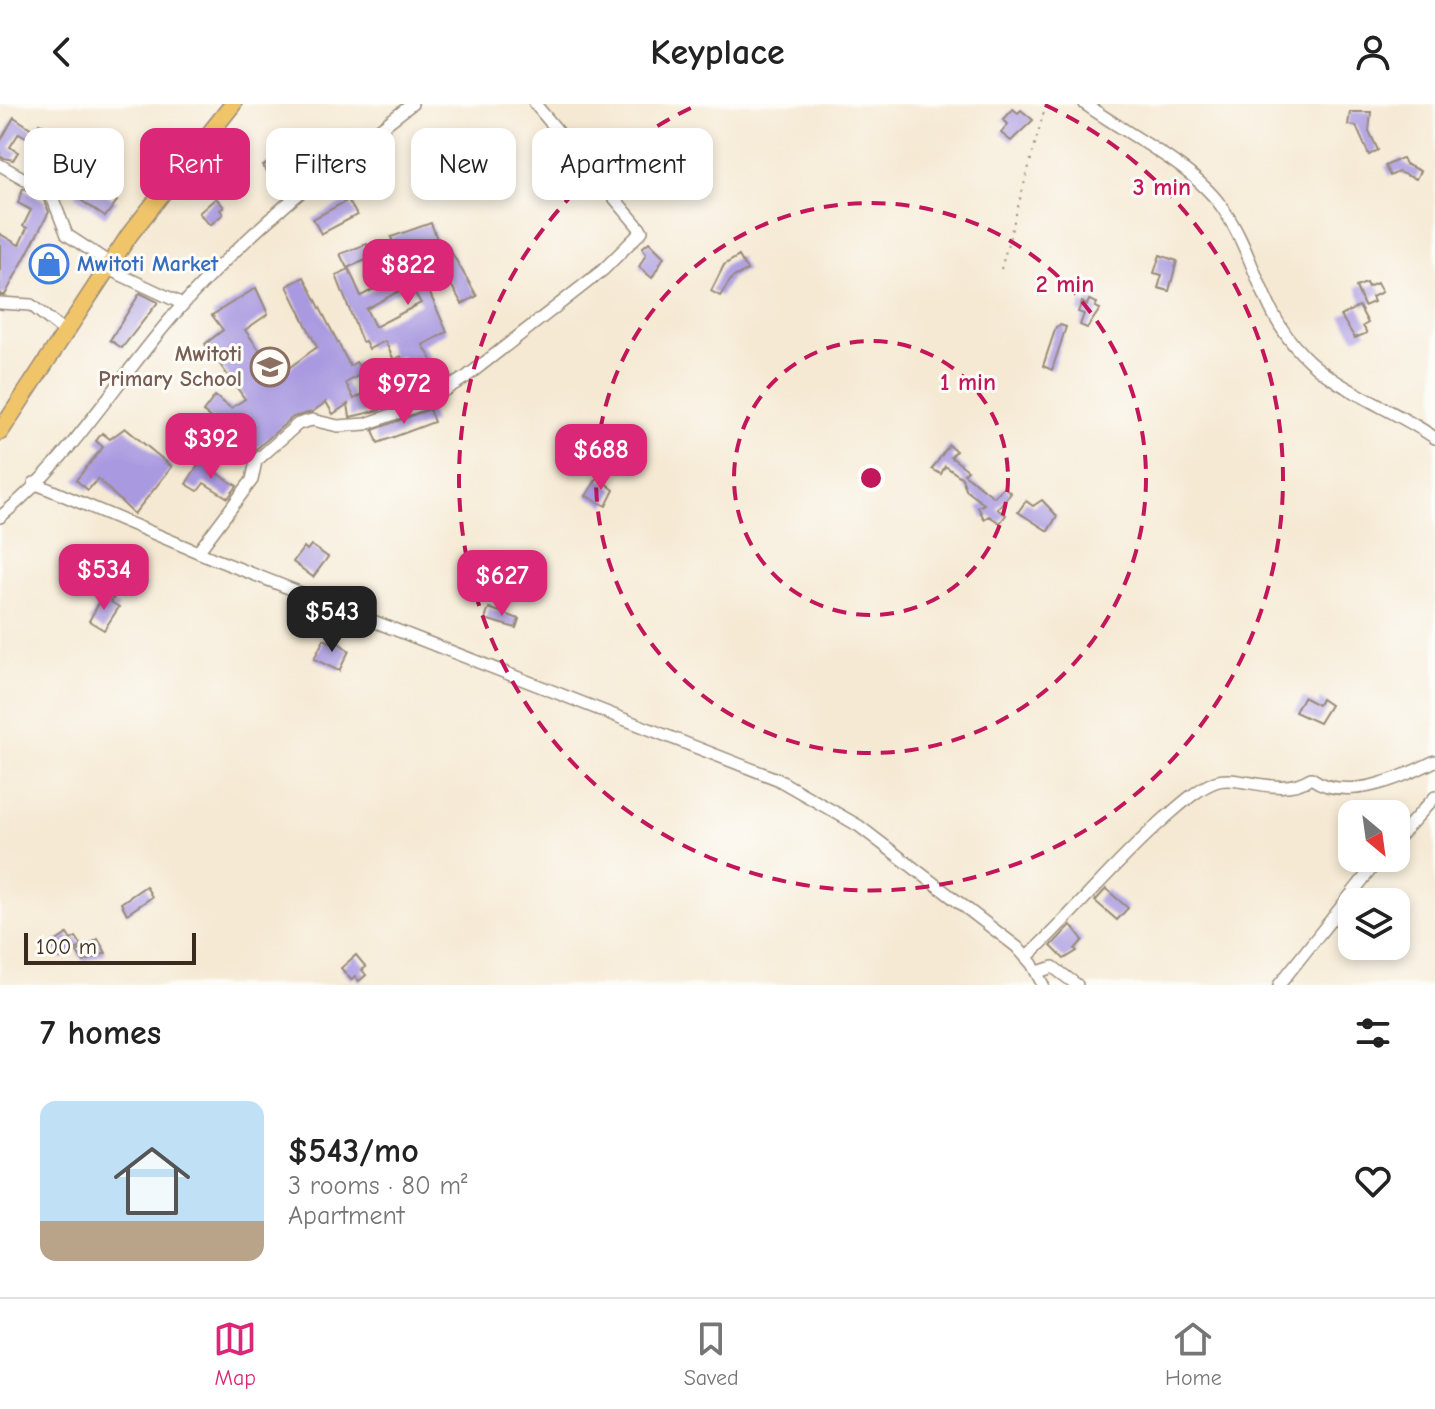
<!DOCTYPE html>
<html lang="en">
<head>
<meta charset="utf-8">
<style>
	:root { --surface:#fff; --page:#f2f2f2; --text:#222; --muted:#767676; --line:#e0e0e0; --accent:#db2777 }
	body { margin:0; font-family:"Comic Neue",sans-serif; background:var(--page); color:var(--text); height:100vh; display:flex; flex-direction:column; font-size:30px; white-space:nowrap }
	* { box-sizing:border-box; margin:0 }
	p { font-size:26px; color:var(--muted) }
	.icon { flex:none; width:44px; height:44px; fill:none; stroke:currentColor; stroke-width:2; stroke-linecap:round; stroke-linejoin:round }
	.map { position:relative; height:881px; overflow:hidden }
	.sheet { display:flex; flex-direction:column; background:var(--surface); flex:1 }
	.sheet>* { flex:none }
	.guide { position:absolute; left:24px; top:24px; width:800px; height:72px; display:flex; gap:16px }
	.needle { width:52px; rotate:151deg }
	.tools { position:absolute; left:1338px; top:696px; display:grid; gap:16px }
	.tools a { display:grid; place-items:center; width:72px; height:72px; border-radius:16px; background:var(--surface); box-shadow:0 4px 12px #0003; font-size:40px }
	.scale { position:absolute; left:24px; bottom:20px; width:172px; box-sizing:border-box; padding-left:8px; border:4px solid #3b2a1e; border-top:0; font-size:22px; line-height:28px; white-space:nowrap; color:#3b2a1e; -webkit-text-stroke:6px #fdfcf7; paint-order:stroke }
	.price { position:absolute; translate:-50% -68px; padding:0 18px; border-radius:16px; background:var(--accent); color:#fff; font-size:26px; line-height:52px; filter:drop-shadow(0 2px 4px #0008) }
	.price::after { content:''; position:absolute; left:50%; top:48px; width:24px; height:18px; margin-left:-12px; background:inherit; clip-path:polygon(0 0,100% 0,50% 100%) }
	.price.active { background:#222; color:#fff }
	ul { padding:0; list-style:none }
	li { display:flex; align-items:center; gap:24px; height:200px; padding:0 40px }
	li+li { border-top:2px solid var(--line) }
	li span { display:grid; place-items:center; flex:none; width:224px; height:160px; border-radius:16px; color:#555 }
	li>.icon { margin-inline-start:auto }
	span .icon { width:96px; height:96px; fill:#fffc; stroke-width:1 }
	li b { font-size:34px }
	h2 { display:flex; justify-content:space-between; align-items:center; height:96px; padding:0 40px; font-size:34px }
	.pill { padding:0 28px; border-radius:16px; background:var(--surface); box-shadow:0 4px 12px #0003; font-size:28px; line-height:72px }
	.pill.active { background:var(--accent); color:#fff }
	header { display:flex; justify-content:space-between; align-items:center; height:104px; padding:0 40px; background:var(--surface); font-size:36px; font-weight:700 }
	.tabs { display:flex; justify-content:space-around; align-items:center; height:112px; border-top:2px solid var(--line); background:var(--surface); font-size:22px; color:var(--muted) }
	.tabs a { display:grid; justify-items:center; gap:4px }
	.tabs .active { color:var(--accent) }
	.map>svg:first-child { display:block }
	.building { fill:#a999e0; fill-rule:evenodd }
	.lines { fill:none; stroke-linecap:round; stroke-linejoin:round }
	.minor-casing { stroke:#988a78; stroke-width:14 }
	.highway-casing { stroke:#988a78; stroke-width:19 }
	.path { stroke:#988a78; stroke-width:2; stroke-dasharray:2 6; stroke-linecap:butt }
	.minor { stroke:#fff; stroke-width:11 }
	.highway { stroke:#f0c469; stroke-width:16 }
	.ring { fill:none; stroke:#c2185b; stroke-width:4; stroke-dasharray:14 10 }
	.labels { text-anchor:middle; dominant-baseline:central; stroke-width:6; stroke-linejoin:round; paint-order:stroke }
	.shop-label { font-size:22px; font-weight:bold; fill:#366cbe; stroke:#fdfcf7; text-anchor:start }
	.education-label { font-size:22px; font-weight:bold; fill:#785e54; stroke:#fdfcf7; text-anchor:end }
	.centre { fill:#c2185b; stroke:#fdfcf7; stroke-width:4 }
	.ring-label { font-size:24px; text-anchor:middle; font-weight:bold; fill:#c2185b; stroke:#fdfcf7; stroke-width:6; stroke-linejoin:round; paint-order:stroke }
</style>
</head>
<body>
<header><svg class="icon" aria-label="back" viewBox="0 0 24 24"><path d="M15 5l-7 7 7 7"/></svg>Keyplace<svg class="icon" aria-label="person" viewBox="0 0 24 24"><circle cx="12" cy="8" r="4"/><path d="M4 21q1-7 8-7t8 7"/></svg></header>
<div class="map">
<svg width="1435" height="881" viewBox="0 0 1435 881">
	<rect width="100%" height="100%" fill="#fdfcf7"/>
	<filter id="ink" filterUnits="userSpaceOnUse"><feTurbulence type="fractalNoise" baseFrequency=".0125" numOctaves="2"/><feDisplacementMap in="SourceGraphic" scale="16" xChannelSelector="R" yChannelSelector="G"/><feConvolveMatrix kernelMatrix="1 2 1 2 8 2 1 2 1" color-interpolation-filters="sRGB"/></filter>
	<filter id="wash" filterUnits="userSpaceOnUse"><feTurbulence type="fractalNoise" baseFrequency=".006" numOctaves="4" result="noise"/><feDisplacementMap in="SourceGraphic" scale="32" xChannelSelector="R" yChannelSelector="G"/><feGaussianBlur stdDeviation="1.8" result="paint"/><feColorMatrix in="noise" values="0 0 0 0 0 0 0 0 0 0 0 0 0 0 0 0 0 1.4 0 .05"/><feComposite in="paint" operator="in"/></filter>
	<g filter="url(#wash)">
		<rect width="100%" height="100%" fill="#f5e9d3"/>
		<g id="blocks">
			<g class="building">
				<polygon points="1013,5 1018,9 1021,6 1033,16 1011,37 1001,29 1008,20 1003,16"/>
				<polygon points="1350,8 1371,8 1369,27 1378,46 1369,51 1356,22 1348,21"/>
				<polygon points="14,13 35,27 39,19 66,34 56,51 19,29 10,43 18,48 13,56 0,53 0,38"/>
				<polygon points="278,52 291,70 276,81 263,62"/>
				<polygon points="1402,54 1405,60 1420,67 1416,75 1398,68 1390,72 1385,62"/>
				<polygon points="84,78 117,97 105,113 75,92"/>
				<polygon points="23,84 44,96 49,108 5,191 0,191 0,130 19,141 27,124 23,122 31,106 18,99"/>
				<polygon points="216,94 224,103 220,106 223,110 210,121 199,109"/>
				<polygon points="348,96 357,111 321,130 313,115"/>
				<path d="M 431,119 L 440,143 L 446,139 L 477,192 L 462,200 L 437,156 L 419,165 L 447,228 L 423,241 L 440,270 L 448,266 L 451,272 L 399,299 L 393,289 L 415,277 L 401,252 L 394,256 L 385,237 L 369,245 L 365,237 L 362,238 L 336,171 L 349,165 L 361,192 L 405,168 L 391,133 ZM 410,181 L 421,199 L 375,223 L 366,205 Z"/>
				<polygon points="649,138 664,153 652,174 639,163 646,150 642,144"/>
				<polygon points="367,140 373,153 347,164 340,150"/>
				<polygon points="1160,151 1177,157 1169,187 1158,184 1162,171 1154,169"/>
				<polygon points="739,152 747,166 732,174 720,192 711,187 724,161"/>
				<polygon points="304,173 350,262 356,258 363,269 346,279 354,295 370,286 380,306 350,313 348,300 333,310 326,298 312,308 293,313 254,347 230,315 224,324 203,308 215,292 231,304 245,295 205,240 223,226 212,211 256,184 268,210 245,226 278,272 317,243 287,182"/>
				<polygon points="1366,179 1368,183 1377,179 1382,188 1372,193 1374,198 1364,202 1356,183"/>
				<polygon points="140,189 158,198 122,244 110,236"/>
				<polygon points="1089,196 1097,199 1095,203 1100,205 1087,224 1080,221 1084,210 1078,208 1082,198 1087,201"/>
				<polygon points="1359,202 1368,219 1363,222 1367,229 1355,234 1341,212"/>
				<polygon points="1060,221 1066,223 1052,266 1043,262 1056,223"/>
				<polygon points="429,305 434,318 378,339 373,326"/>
				<polygon points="125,324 172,363 134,410 98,375 88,386 76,376 103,343 96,337 102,329 110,335"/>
				<polygon points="949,341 956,347 951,353 968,366 964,370 994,393 1004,383 1011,389 997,405 1006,411 1000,419 989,412 984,415 978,403 984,400 966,386 962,374 945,362 941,370 932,365"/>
				<polygon points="200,358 237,382 228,394 204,379 198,387 186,380"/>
				<polygon points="598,373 614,386 606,402 586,392"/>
				<polygon points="1042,396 1057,412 1048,427 1018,408 1026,397 1033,402"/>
				<polygon points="311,441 328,453 313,473 293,458 304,443 307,446"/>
				<polygon points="105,488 114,493 111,498 119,503 104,526 89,517"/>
				<polygon points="489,504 519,515 516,524 485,515"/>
				<polygon points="332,533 349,547 339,567 314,555 324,535 330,538"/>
				<polygon points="1303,593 1318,601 1321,595 1330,601 1319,619 1295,608"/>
				<polygon points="146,782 152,793 127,810 121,799"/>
				<polygon points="1106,785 1128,804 1117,816 1095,797"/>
				<polygon points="1071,821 1083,836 1075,845 1077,847 1064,855 1051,842"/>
				<polygon points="67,830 71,836 76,833 82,842 61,855 52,840"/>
				<polygon points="98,835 106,849 84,858 77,848"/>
				<polygon points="356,851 366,863 362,866 366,871 359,877 355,872 351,876 341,864"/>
			</g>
		</g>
	</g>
	<g filter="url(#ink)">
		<use href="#blocks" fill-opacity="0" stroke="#988a78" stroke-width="2"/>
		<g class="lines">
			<defs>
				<g id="minor">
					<path d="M 1085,0 C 1128,31 1196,63 1224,106 C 1255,152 1262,210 1302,250 C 1336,286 1394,305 1435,334"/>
					<polyline points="0,61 51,90 67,131 110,159"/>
					<polyline points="106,164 183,200"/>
					<polyline points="0,199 31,201 65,228"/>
					<polyline points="34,379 212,454 777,675 859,722 1017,843 1032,860 1043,881"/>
					<path d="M 0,413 C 69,358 120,271 179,205 C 249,126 329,64 412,0"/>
					<polyline points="198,448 252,376 256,357 298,320 312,316 338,322 366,320 422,300 466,273 603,166 642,127 535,0"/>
					<polyline points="1396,736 1435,693"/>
					<path d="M 1027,853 C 1075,808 1116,757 1165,714 C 1180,701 1197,685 1215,678 C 1239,669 1278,695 1311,674 C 1346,699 1401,674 1435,657"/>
					<polyline points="1038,868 1053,863 1077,881"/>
					<polyline points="1279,881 1380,754"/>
				</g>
				<polyline id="highway" points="0,328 130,130 233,0"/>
			</defs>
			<use href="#minor" class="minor-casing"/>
			<use href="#highway" class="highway-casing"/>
			<polyline class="path" points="1001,165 1046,0"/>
			<use href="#minor" class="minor"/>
			<use href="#highway" class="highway"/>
		</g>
	</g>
	<g class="ring">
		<circle cx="871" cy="374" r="137"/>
		<circle cx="871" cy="374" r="275"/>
		<path d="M1045 1A412 412 0 1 1 697 1"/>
	</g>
	<defs>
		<symbol id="shop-ring" viewBox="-11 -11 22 22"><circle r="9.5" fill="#fdfcf7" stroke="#3f7fe0" stroke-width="1.5"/><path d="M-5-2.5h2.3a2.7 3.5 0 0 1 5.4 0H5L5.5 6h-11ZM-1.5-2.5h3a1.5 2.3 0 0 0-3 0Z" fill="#3f7fe0"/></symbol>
		<symbol id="school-ring" viewBox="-11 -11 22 22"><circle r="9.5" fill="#fdfcf7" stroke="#8d6e63" stroke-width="1.5"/><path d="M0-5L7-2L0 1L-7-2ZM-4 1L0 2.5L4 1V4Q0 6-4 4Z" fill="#8d6e63"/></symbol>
	</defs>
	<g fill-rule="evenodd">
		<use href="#shop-ring" x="27" y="138" width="44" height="44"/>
		<use href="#school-ring" x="248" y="241" width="44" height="44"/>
	</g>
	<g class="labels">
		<g class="shop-label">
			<text x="77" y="160">Mwitoti Market</text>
		</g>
		<g class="education-label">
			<text x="242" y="250">Mwitoti<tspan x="242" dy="25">Primary School</tspan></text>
		</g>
	</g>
	<circle cx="871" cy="374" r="12" class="centre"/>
	<g class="ring-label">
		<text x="1162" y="91">3 min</text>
		<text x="1065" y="188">2 min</text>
		<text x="968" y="286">1 min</text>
	</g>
</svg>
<div class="tools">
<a><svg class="needle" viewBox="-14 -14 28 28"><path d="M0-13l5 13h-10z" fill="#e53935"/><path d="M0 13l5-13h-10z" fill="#767676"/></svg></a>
<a><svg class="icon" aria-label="layers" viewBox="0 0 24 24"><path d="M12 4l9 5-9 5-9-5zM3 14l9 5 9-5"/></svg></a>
</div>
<div class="scale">100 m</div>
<b class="price" style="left:408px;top:203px">$822</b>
<b class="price" style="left:404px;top:322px">$972</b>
<b class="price" style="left:211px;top:377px">$392</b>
<b class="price" style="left:601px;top:388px">$688</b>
<b class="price" style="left:104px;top:508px">$534</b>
<b class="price" style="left:502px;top:514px">$627</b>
<b class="price active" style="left:332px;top:550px">$543</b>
<div class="guide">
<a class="pill">Buy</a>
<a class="pill active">Rent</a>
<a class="pill">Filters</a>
<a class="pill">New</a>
<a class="pill">Apartment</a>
</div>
</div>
<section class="sheet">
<h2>7 homes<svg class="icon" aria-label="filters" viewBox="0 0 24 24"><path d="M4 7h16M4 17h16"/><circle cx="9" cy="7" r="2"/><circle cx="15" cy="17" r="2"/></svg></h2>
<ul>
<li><span style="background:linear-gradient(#bfe0f5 75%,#b9a48a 0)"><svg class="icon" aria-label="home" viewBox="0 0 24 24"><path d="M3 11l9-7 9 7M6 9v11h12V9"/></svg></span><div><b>$543/mo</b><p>3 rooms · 80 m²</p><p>Apartment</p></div><svg class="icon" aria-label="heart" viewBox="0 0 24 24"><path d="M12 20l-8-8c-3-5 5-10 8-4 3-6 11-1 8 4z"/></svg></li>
</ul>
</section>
<nav class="tabs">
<a class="active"><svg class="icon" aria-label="map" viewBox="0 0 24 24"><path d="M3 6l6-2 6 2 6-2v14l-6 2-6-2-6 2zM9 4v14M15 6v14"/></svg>Map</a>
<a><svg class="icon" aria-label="saved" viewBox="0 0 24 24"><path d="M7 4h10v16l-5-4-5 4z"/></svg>Saved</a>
<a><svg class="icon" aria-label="home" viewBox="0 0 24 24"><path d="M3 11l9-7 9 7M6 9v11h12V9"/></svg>Home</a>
</nav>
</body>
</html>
